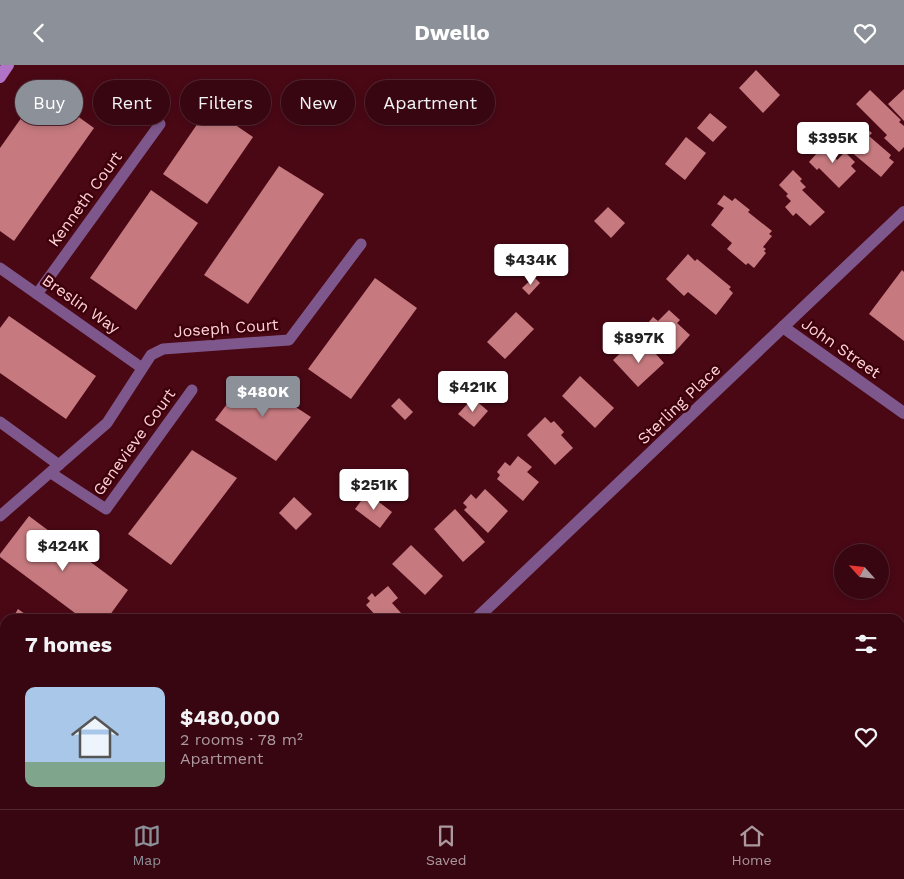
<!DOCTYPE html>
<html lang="en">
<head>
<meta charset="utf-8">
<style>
	:root { --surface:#380610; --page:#3f0f19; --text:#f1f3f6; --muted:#ab999f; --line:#522730; --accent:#8c9099 }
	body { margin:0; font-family:"Work Sans",sans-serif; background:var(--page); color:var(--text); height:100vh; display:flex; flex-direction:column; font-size:19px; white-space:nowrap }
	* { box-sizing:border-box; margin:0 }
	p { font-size:16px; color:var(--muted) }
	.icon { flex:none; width:28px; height:28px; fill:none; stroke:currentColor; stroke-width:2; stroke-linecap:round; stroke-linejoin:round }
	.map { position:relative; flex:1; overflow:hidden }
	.details { position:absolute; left:0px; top:549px; width:905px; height:196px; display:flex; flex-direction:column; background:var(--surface); border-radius:15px 15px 0 0; box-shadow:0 2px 8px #0003,0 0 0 1px var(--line) }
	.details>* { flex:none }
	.guide { position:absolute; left:15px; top:15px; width:500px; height:45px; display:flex; gap:10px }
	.needle { width:32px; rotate:297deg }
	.buttons { position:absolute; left:834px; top:479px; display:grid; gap:10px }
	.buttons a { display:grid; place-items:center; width:55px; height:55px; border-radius:50%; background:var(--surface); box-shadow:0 2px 8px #0003,0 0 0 1px var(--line); font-size:25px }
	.price { position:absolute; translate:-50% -42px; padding:0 11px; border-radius:5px; background:#fff; color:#222; font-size:16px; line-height:32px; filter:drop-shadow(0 1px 2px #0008) }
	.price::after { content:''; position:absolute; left:50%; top:30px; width:15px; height:11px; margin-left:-8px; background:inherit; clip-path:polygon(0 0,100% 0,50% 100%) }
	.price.active { background:var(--accent); color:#fff }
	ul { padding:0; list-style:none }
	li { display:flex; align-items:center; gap:15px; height:125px; padding:0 25px }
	li span { display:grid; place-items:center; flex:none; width:140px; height:100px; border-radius:10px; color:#555 }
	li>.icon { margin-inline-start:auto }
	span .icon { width:60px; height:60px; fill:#fffc; stroke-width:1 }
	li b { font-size:21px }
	h2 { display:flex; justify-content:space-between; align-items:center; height:60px; padding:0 25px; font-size:21px }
	.chip { padding:0 18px; border-radius:22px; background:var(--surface); box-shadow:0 2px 8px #0003,0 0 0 1px var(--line); font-size:18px; line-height:45px }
	.chip.active { background:var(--accent); color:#fff }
	header { display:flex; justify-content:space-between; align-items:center; height:65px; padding:0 25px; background:var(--accent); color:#fff; font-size:22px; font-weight:700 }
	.dock { display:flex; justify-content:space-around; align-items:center; height:70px; border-top:1px solid var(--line); background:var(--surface); font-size:14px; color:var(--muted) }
	.dock a { display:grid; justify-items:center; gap:2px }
	.dock .active { color:var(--accent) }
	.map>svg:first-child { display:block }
	.building { fill:#c67a7f }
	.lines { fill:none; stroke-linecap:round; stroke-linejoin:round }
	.lane { stroke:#7e588c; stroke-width:11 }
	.street { stroke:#7e588c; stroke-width:12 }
	.secondary { stroke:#b073c6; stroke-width:12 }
	.labels { text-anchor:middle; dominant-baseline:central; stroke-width:5; stroke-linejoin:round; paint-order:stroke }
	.street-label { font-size:16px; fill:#fed4d5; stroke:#3e000c }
</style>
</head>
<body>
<header><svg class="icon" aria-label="back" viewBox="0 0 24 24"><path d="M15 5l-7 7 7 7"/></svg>Dwello<svg class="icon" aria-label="heart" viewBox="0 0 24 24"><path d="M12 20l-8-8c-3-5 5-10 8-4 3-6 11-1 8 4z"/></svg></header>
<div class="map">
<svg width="904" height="744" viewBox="0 0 904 744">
	<rect width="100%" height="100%" fill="#4a0815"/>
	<g class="building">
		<polygon points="756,5 780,30 763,48 739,23"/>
		<polygon points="904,24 904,56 888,39"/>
		<polygon points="41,25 94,63 14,176 0,166 0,83"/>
		<polygon points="870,25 901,55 899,57 904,61 904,82 899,87 884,73 887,70 856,39"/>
		<polygon points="209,42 253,72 207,139 163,109"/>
		<polygon points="710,48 727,62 713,77 697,63"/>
		<polygon points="861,59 872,68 869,71 891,90 889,93 894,97 881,112 843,80"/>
		<polygon points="686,72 706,88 685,115 665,99"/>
		<polygon points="824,75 835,86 832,89 837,95 845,87 855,97 851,101 856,106 839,123 819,103 817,105 809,97 818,87 815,84"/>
		<polygon points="279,101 324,129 248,239 204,210"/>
		<polygon points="793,105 802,114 800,116 806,122 802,125 825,147 810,161 796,148 793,151 785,142 791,136 786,131 788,129 779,120"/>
		<polygon points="151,125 198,158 136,245 90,213"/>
		<polygon points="724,130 732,136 735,133 750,145 748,147 772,166 769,169 772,171 763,182 766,184 764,186 766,188 754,203 748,198 746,200 727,184 732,178 711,160 724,143 717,139"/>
		<polygon points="608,142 625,158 611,173 594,156"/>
		<polygon points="688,189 695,196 697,194 731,222 729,224 733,228 716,250 688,227 684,231 666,214"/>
		<polygon points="902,205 904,207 904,276 869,249"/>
		<polygon points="534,212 540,218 529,230 522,223"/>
		<polygon points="375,213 417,243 351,334 308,304"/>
		<polygon points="669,245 680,255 677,258 690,270 673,289 644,263 653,252 658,256"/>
		<polygon points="516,247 534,264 505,294 487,277"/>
		<polygon points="9,251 96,311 66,354 0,308 0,263"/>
		<polygon points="647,279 664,298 638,322 613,295 628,281 636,289"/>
		<polygon points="248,311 311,352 276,396 215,355"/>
		<polygon points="580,311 614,343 595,363 562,331"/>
		<polygon points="399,333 413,347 405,355 391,341"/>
		<polygon points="473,333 488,346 474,362 458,349"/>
		<polygon points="545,352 551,358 554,356 564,367 561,370 573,383 555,400 527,370"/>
		<polygon points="192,385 237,413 171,500 128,469"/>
		<polygon points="518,391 532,402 527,407 539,417 523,436 497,414 500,410 497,407 505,397 510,401"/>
		<polygon points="485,424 508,446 488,468 464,445 467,442 463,438 471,429 476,434"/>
		<polygon points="367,428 392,447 380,463 355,444"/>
		<polygon points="294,432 312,449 296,465 279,448"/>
		<polygon points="455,444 485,477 463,497 434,464"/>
		<polygon points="29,451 128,525 107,554 83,554 0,492 0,489"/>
		<polygon points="411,480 443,511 425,530 392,499"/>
		<polygon points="388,521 398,533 392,538 401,548 395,554 379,554 366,540 370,536 367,533 372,528 375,532"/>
		<polygon points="18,544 32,554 12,554"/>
		<polygon points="5,563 5,657 1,662 0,661 0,570"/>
		<polygon points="109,740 122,740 126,744 105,744"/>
		<polygon points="147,740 182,740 186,744 147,744 149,742"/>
		<polygon points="366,740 397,740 394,744 371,744"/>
	</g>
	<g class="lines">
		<g class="lane">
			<polyline points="0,203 142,303"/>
			<polyline points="37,229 160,59"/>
			<polyline points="0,357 59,400"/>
			<polyline points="51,408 106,444 192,325"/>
			<polyline points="0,451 107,358 151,290 163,284 289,275 361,179"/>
		</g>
		<g class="street">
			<polyline points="783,262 904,348"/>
			<polyline points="476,554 904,147"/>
			<polyline points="282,740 287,744"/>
		</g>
		<polyline class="secondary" points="0,12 8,0"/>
	</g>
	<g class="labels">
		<g class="street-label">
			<text transform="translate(85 134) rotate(-54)">Kenneth Court</text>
			<text transform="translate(81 239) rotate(35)">Breslin Way</text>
			<text transform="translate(226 263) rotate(-4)">Joseph Court</text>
			<text transform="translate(841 283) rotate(35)">John Street</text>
			<text transform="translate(679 339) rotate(-44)">Sterling Place</text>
			<text transform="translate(134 377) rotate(-54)">Genevieve Court</text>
		</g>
	</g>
</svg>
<div class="buttons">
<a><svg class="needle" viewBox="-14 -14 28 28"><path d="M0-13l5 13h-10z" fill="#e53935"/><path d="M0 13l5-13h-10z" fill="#ab999f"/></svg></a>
</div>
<b class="price" style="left:833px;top:99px">$395K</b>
<b class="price" style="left:531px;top:221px">$434K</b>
<b class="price" style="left:639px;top:299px">$897K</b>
<b class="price" style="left:473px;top:348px">$421K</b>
<b class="price active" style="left:263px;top:353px">$480K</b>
<b class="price" style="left:374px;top:446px">$251K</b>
<b class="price" style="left:63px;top:507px">$424K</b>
<div class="guide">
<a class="chip active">Buy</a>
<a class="chip">Rent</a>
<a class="chip">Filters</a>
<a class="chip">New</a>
<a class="chip">Apartment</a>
</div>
<section class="details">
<h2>7 homes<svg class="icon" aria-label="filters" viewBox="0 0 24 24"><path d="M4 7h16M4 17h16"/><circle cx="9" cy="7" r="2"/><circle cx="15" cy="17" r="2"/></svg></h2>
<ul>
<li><span style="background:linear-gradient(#a9c7e8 75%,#7fa58c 0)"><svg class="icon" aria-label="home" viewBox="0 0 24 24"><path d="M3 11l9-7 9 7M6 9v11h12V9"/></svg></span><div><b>$480,000</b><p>2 rooms · 78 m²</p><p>Apartment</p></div><svg class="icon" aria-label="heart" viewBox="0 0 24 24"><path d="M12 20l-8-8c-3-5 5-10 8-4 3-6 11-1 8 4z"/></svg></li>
</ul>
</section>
</div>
<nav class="dock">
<a class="active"><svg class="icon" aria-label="map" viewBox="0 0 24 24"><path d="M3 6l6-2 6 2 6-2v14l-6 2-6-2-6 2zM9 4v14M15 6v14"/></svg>Map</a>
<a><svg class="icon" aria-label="saved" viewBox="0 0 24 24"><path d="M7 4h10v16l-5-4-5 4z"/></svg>Saved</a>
<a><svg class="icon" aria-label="home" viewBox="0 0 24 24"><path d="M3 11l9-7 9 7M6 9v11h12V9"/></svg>Home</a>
</nav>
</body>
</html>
